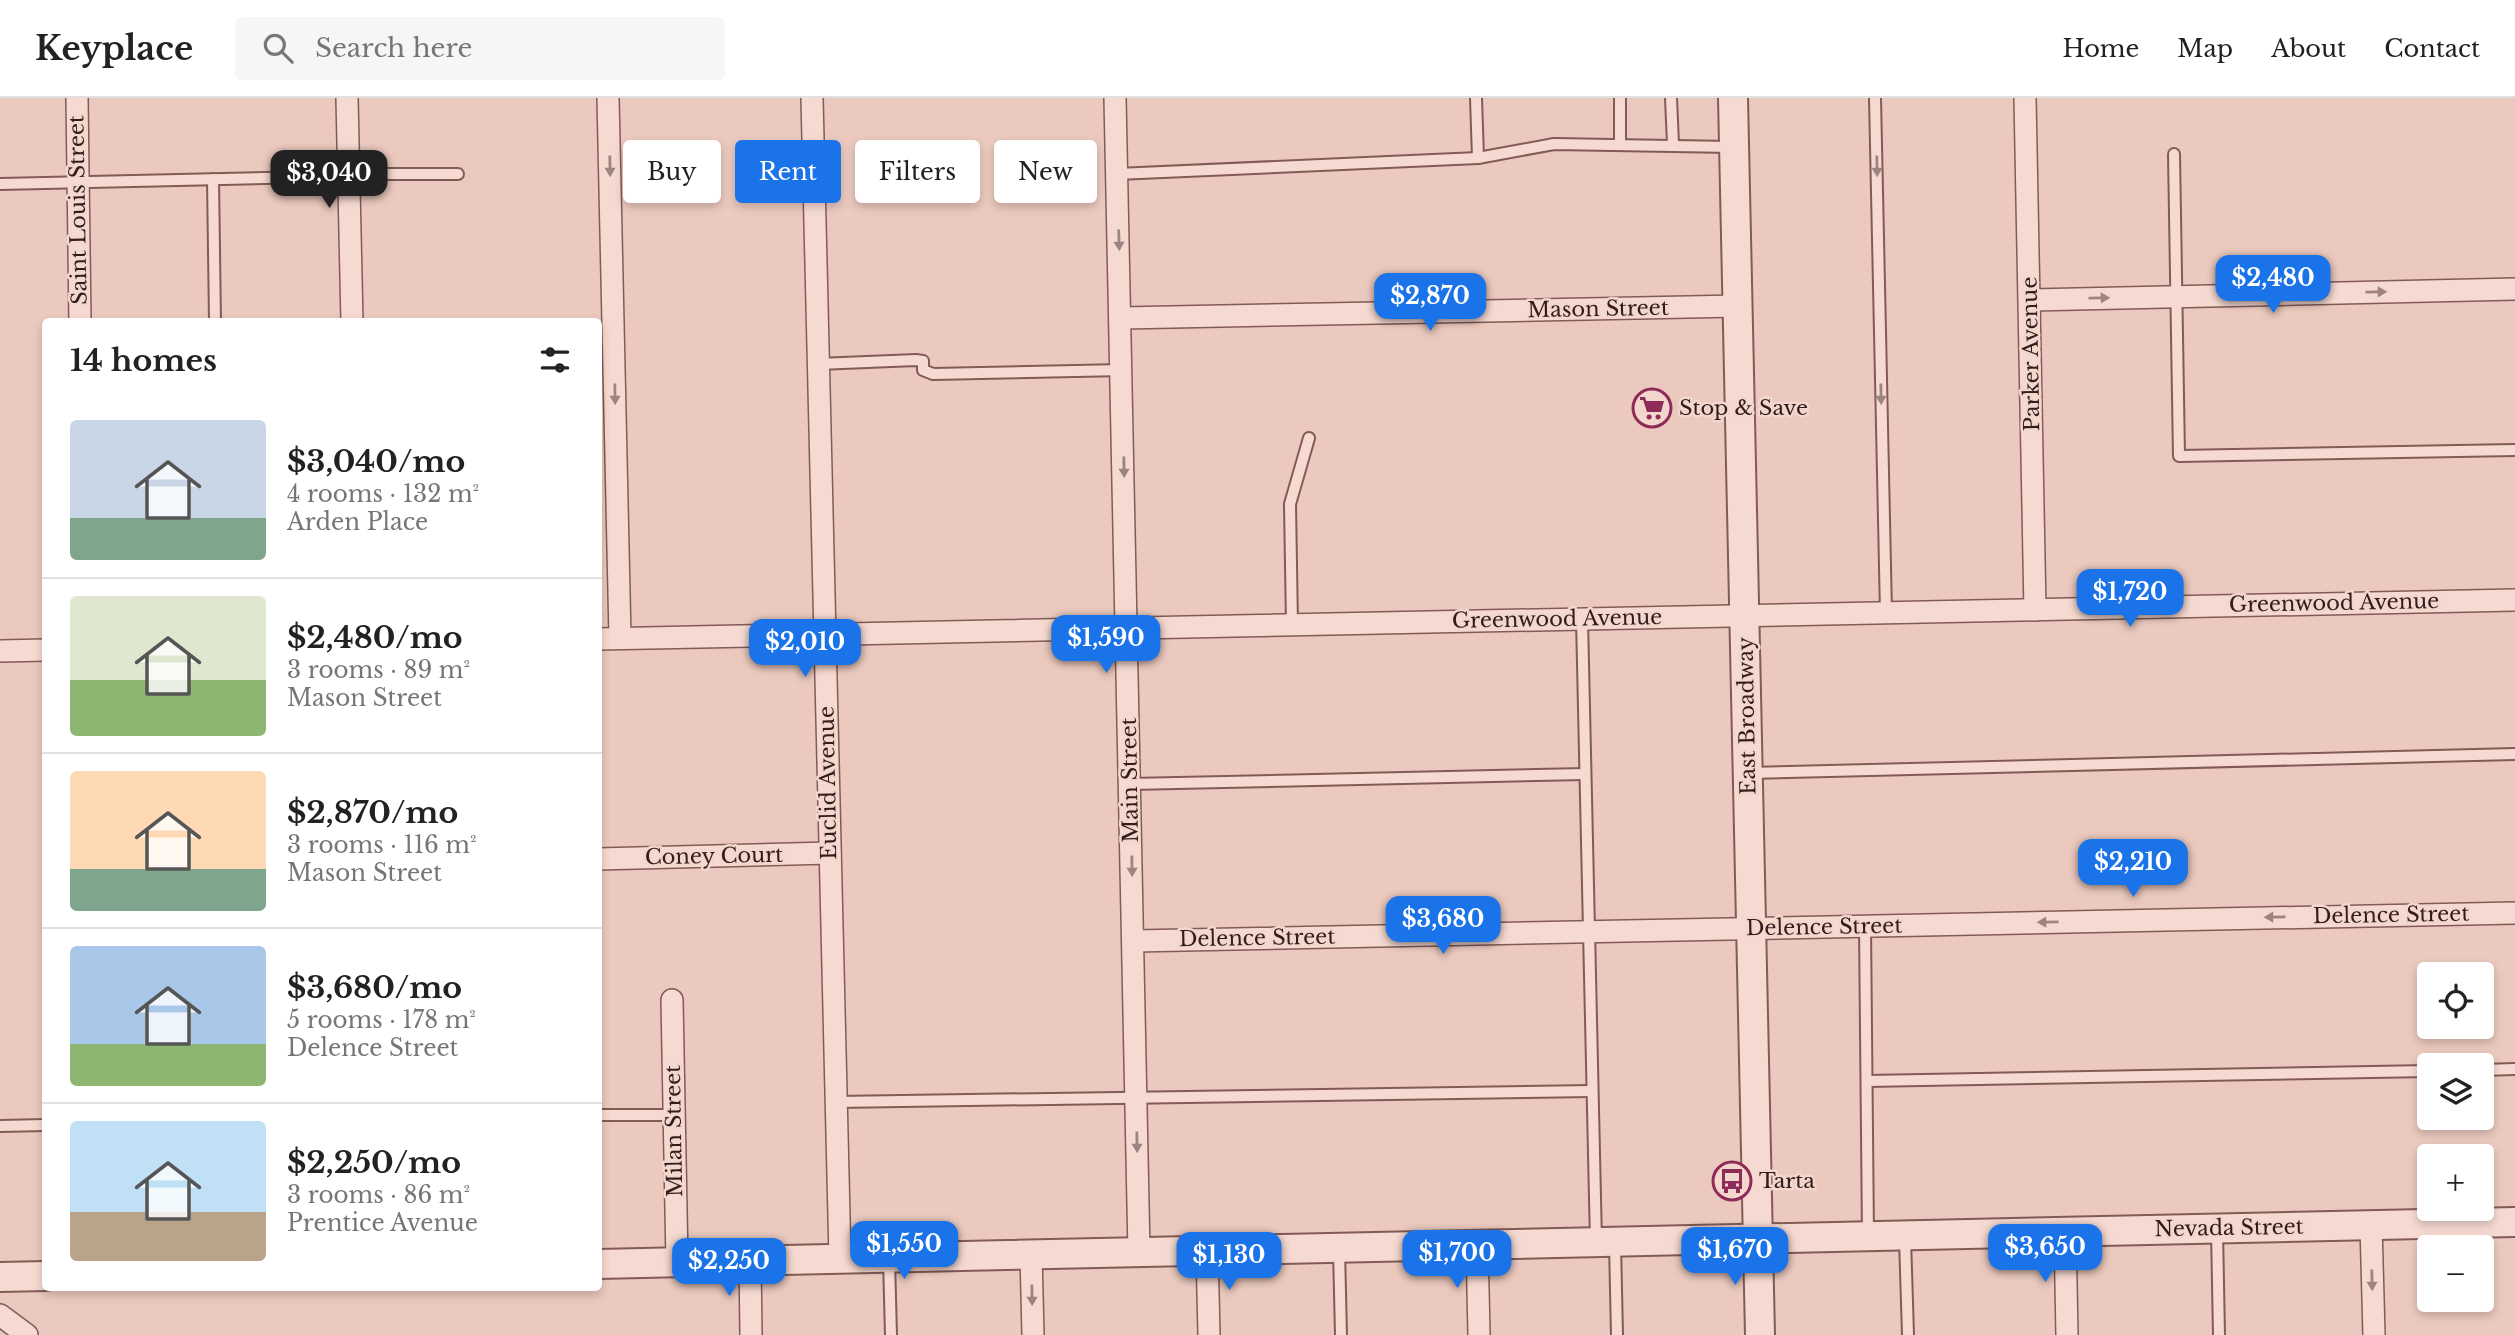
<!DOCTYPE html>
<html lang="en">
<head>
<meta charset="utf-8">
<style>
	:root { --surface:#fff; --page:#f6f6f6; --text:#222; --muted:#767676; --line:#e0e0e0; --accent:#1a73e8 }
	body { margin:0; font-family:"Libre Baskerville",serif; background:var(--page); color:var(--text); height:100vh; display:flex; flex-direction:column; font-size:26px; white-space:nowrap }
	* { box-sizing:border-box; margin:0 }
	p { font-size:23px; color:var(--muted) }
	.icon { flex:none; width:38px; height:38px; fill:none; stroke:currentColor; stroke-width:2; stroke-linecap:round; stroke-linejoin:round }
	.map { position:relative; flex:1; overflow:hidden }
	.sheet { position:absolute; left:42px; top:220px; width:560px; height:973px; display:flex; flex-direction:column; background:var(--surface); border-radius:7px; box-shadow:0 4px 10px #0003 }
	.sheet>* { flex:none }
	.banner { position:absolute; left:623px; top:42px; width:665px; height:63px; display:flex; gap:14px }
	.buttons { position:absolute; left:2417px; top:864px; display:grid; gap:14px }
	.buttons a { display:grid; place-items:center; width:77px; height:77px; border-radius:7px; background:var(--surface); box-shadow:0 4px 10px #0003; font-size:35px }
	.price { position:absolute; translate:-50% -60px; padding:0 16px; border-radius:14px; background:var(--accent); color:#fff; font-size:23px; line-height:46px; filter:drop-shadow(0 2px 4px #0008) }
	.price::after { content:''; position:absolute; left:50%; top:42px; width:21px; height:16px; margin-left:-10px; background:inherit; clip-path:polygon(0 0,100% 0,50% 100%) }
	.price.current { background:#222; color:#fff }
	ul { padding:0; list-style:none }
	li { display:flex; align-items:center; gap:21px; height:175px; padding:0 28px }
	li+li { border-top:2px solid var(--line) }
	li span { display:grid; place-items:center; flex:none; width:196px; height:140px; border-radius:7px; color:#555 }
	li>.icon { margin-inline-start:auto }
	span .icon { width:84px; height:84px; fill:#fffc; stroke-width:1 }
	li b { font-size:30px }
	h2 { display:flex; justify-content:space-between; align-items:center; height:84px; padding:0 28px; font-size:30px }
	.tag { padding:0 24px; border-radius:7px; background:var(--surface); box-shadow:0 4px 10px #0003; font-size:24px; line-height:63px }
	.tag.current { background:var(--accent); color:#fff }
	header { display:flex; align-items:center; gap:42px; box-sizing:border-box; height:98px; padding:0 35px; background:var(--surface); border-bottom:2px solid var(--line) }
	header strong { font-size:33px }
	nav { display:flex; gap:38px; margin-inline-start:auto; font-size:24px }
	.search { width:490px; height:63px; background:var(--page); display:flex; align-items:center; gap:18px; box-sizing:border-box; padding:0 24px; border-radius:7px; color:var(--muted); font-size:26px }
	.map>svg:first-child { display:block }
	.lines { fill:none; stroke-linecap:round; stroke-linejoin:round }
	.service-casing { stroke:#825b58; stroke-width:14 }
	.minor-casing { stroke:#825b58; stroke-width:24 }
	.tertiary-casing { stroke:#825b58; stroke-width:32 }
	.service { stroke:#f6dad1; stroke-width:10 }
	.minor { stroke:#f6dad1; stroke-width:21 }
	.tertiary { stroke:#f6dad1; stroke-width:28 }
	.oneway { fill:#9e8480 }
	.labels { text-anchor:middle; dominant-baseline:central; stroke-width:5; stroke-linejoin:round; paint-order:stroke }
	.street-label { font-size:21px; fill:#321c1c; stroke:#f3d7cd }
	.poi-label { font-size:21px; fill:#321c1c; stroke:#f3d7cd; text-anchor:start }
</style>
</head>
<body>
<header>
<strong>Keyplace</strong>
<div class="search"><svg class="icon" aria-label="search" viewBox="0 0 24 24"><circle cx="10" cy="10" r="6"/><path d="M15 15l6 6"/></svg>Search here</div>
<nav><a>Home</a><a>Map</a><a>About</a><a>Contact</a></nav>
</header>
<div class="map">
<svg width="2515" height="1237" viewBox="0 0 2515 1237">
	<rect width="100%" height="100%" fill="#ebc9be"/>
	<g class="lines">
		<defs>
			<g id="service">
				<polyline points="1476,0 1478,60"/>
				<polyline points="1620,0 1620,47"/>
				<polyline points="1671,0 1673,46"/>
				<polyline points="1875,0 1886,515"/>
				<polyline points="2174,56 2179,358 2515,352"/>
				<polyline points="349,76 458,76"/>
				<polyline points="1117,76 1478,60 1554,46 1732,49"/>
				<polyline points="213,81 215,224"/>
				<polyline points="0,86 349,78"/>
				<polyline points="818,266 916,262 923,263 923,272 933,276 1123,272"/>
				<polyline points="1582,521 1596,1144"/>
				<polyline points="1292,527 1290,406 1309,340"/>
				<polyline points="1748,675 2515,656"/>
				<polyline points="1130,686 1585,676"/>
				<polyline points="1865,828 1868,1138"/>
				<polyline points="2482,972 2515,971"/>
				<polyline points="1867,983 2429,973"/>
				<polyline points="836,1004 1592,993"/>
				<polyline points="598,1017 674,1017"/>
				<polyline points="0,1028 46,1027"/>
				<polyline points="2217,1133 2219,1237"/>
				<polyline points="1905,1140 1908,1237"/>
				<polyline points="1615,1146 1617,1237"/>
				<polyline points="1339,1152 1341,1237"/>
				<polyline points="889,1162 891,1237"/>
			</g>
			<g id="minor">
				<polyline points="77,0 80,224"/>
				<polyline points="347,0 352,224"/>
				<polyline points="608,0 620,540"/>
				<polyline points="812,0 840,1160"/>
				<polyline points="1115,0 1139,1154"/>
				<polyline points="2025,0 2035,512"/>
				<polyline points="2031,202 2515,191"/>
				<polyline points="1122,220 1738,208"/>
				<polyline points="598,541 2515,502"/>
				<polyline points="0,553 46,552"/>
				<polyline points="598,761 830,755"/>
				<polyline points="1134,843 2515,815"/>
				<polyline points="672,902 677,1164"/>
				<polyline points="2371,1127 2374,1237"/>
				<polyline points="2065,1134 2067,1237"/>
				<polyline points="1477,1146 1479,1237"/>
				<polyline points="1207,1152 1209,1237"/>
				<polyline points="1031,1156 1033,1237"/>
				<polyline points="750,1162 751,1237"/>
				<polyline points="0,1217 27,1237"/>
			</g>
			<g id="tertiary">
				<polyline points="1733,0 1760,1237"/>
				<polyline points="598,1166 2515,1124"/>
				<polyline points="0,1179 46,1178"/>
			</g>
		</defs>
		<use href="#service" class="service-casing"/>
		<use href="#minor" class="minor-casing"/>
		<use href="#tertiary" class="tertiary-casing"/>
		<use href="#service" class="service"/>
		<use href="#minor" class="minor"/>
		<use href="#tertiary" class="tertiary"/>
	</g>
	<defs><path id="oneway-solid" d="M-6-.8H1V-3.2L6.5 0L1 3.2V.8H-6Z" transform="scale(1.75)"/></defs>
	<g class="oneway">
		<use href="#oneway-solid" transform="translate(610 68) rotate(89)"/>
		<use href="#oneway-solid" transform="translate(1877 68) rotate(89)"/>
		<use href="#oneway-solid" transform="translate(1119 142) rotate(88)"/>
		<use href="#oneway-solid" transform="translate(2376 194) rotate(-1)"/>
		<use href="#oneway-solid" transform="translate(2099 200) rotate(-1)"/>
		<use href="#oneway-solid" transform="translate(615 296) rotate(89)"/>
		<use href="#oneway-solid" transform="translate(1881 296) rotate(89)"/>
		<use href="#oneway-solid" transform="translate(1124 369) rotate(89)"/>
		<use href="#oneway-solid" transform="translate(1132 768) rotate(89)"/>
		<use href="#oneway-solid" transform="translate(2275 819) rotate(179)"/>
		<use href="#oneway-solid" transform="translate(2048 824) rotate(179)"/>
		<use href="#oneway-solid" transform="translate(1137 1044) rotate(89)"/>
		<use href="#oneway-solid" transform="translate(2372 1182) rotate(89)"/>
		<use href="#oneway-solid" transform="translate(1032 1197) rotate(89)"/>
	</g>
	<defs>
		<symbol id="supermarket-ring" viewBox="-11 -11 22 22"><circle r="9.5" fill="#f3d7cd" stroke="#8d2c59" stroke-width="1.5"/><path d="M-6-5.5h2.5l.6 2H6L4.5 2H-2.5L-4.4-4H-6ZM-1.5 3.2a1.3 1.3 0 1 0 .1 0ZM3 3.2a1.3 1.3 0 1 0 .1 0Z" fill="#8d2c59"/></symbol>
		<symbol id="bus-ring" viewBox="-11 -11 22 22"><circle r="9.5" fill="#f3d7cd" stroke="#8d2c59" stroke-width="1.5"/><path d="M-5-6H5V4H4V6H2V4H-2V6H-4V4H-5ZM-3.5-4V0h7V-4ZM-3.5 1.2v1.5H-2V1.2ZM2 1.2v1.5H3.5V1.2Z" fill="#8d2c59"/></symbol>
	</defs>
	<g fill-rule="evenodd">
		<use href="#supermarket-ring" x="1630" y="288" width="44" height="44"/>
		<use href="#bus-ring" x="1710" y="1061" width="44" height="44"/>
	</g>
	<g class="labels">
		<g class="street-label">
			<text transform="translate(78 112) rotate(-91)">Saint Louis Street</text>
			<text transform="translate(1598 211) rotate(-1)">Mason Street</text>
			<text transform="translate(2031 256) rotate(-91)">Parker Avenue</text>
			<text transform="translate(2334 505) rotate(-1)">Greenwood Avenue</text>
			<text transform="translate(1557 521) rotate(-1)">Greenwood Avenue</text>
			<text transform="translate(1747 618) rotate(-91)">East Broadway</text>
			<text transform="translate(1130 682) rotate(-91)">Main Street</text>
			<text transform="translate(828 685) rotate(-91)">Euclid Avenue</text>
			<text transform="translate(714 758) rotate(-1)">Coney Court</text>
			<text transform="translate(2391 817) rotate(-1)">Delence Street</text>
			<text transform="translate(1824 829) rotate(-1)">Delence Street</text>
			<text transform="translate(1257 840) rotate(-1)">Delence Street</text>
			<text transform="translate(674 1033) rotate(-91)">Milan Street</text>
			<text transform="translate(2229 1130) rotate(-1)">Nevada Street</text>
		</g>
		<g class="poi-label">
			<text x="1679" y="310">Stop &amp; Save</text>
			<text x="1759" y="1083">Tarta</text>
		</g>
	</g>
</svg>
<div class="buttons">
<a><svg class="icon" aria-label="locate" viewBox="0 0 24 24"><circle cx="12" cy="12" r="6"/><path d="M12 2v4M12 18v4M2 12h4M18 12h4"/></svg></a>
<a><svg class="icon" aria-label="layers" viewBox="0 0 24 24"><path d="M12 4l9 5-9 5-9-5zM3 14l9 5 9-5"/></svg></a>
<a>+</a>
<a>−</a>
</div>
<b class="price current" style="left:329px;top:112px">$3,040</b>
<b class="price" style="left:2273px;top:217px">$2,480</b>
<b class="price" style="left:1430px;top:235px">$2,870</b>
<b class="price" style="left:2130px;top:531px">$1,720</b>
<b class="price" style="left:1106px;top:577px">$1,590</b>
<b class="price" style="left:805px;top:581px">$2,010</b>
<b class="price" style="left:2133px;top:801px">$2,210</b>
<b class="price" style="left:1443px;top:858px">$3,680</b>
<b class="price" style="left:904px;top:1183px">$1,550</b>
<b class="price" style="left:2045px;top:1186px">$3,650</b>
<b class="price" style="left:1735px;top:1189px">$1,670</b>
<b class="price" style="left:1457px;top:1192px">$1,700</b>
<b class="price" style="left:1229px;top:1194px">$1,130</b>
<b class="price" style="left:729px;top:1200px">$2,250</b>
<div class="banner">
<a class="tag">Buy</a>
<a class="tag current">Rent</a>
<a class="tag">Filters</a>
<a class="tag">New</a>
</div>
<section class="sheet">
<h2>14 homes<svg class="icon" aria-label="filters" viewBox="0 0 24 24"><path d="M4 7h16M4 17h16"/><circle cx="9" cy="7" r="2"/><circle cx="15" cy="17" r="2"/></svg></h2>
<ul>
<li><span style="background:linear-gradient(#c9d6e8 70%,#7fa58c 0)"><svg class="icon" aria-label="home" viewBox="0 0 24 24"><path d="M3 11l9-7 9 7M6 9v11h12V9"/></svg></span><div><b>$3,040/mo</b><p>4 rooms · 132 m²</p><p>Arden Place</p></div></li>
<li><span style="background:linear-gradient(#dfe7d0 60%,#8fb573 0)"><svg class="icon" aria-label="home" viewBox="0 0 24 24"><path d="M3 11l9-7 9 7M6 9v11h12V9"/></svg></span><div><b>$2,480/mo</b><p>3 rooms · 89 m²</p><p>Mason Street</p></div></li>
<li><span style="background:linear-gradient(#ffd9b3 70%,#7fa58c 0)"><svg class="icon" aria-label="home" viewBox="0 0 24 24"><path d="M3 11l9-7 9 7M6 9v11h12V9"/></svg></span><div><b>$2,870/mo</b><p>3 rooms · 116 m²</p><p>Mason Street</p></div></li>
<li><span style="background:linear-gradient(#a9c7e8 70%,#8fb573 0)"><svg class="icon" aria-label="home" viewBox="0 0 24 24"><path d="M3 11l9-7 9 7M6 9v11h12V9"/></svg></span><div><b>$3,680/mo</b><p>5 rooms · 178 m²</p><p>Delence Street</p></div></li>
<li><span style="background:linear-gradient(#bfe0f5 65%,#b9a48a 0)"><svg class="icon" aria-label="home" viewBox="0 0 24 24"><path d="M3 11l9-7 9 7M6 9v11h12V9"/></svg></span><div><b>$2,250/mo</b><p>3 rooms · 86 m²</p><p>Prentice Avenue</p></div></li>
</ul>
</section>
</div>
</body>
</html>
